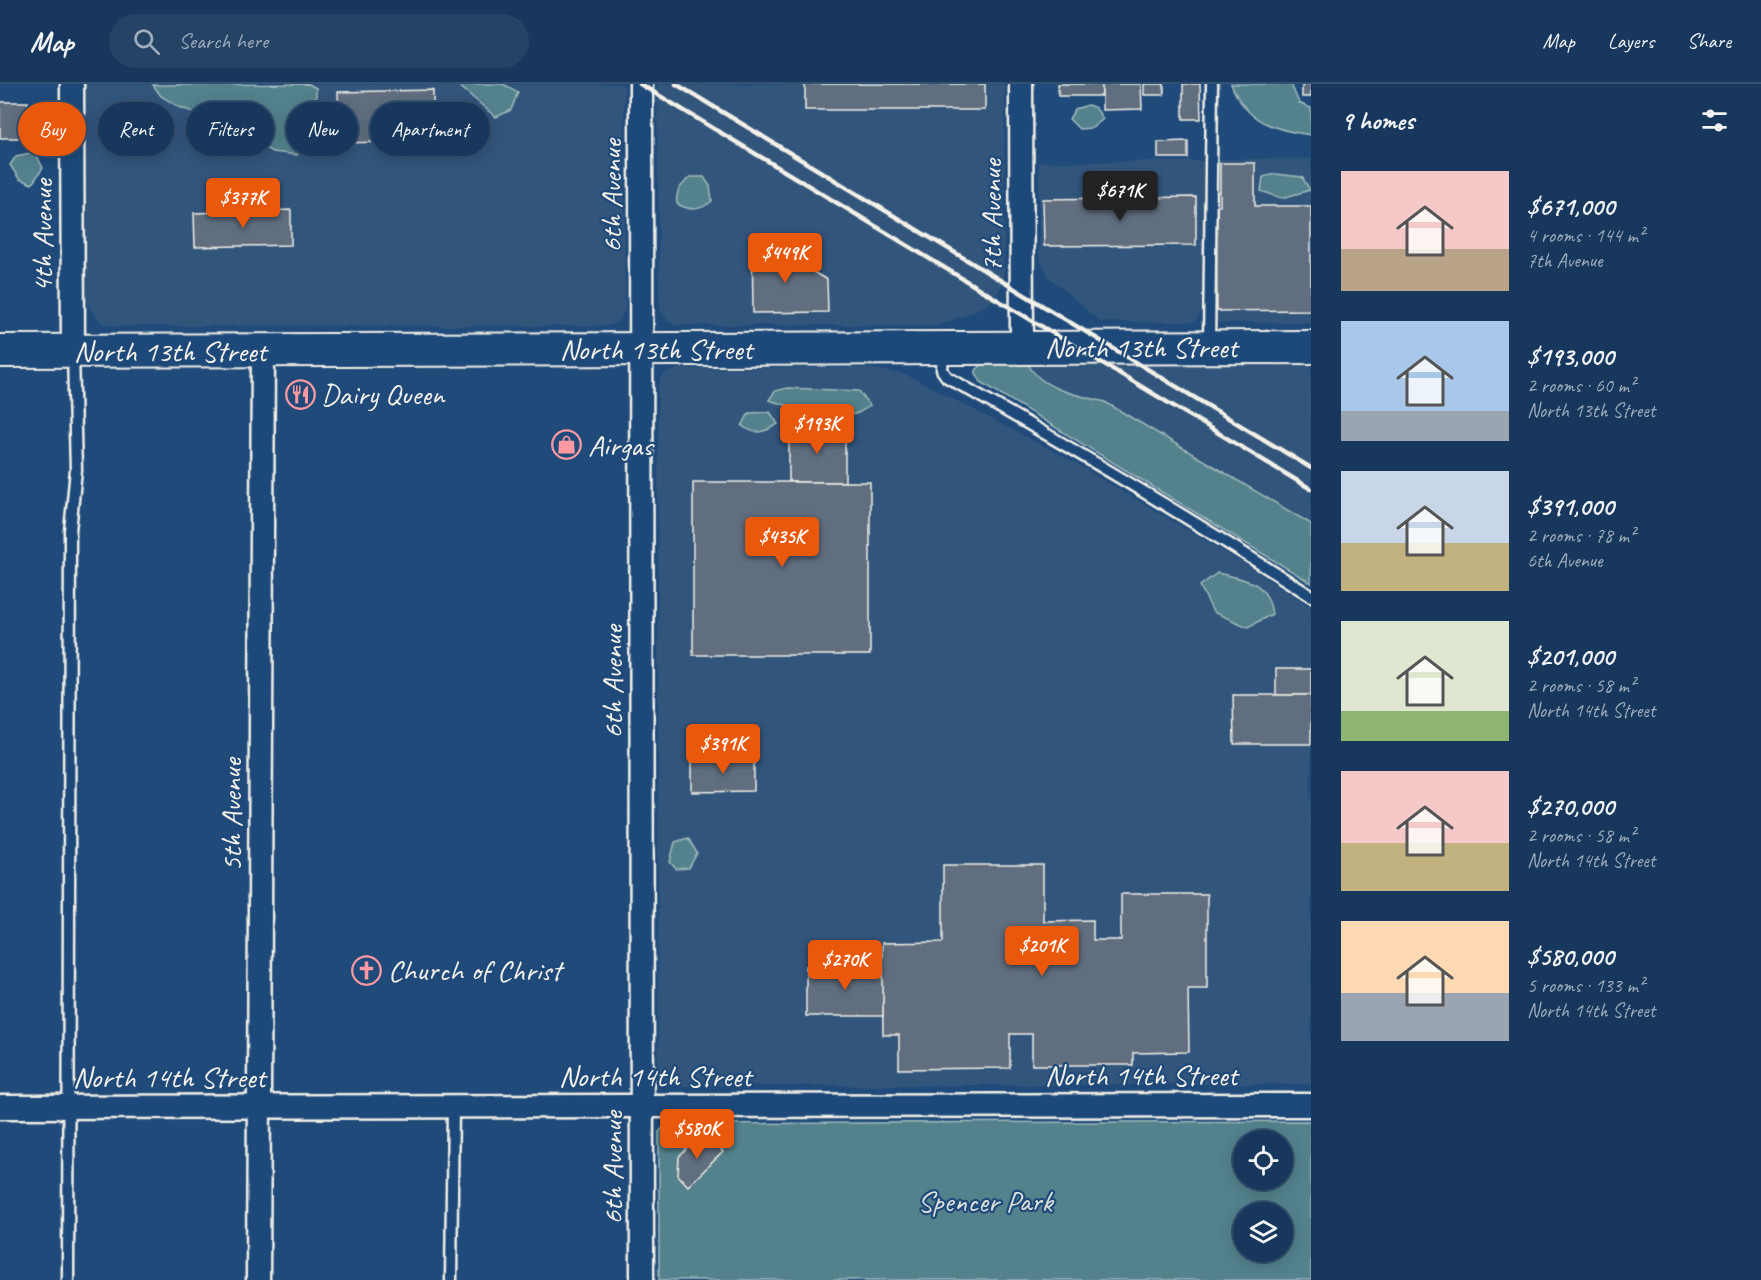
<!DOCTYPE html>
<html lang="en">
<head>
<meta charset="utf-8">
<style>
	:root { --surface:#17385c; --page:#244365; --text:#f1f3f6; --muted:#9eacbb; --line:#365272; --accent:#ea580c }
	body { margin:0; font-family:Caveat,sans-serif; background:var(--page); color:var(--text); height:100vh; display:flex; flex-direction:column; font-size:22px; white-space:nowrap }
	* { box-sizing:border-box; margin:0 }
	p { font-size:20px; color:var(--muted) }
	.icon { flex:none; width:33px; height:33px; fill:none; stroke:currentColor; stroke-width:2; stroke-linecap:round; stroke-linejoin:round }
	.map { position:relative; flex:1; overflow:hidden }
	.panel { display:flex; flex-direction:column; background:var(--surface); width:450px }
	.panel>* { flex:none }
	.guide { position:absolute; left:18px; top:18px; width:570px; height:54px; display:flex; gap:12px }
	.buttons { position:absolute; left:1233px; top:1046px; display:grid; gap:12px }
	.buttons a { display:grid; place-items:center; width:60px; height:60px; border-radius:50%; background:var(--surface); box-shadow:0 3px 15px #0003,0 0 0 2px var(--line); font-size:30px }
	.price { position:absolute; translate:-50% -51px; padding:0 14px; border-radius:6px; background:var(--accent); color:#fff; font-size:20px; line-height:39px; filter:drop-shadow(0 2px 3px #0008) }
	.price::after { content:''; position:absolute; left:50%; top:36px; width:18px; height:14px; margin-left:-9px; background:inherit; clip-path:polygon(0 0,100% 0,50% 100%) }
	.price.on { background:#222; color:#fff }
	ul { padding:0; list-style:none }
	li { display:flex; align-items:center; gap:18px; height:150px; padding:0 30px }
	li span { display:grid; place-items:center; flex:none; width:168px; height:120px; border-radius:0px; color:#555 }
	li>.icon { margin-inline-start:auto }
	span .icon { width:72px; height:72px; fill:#fffc; stroke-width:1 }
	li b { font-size:26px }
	h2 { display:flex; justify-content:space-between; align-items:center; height:72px; padding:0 30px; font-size:26px }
	.tag { padding:0 21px; border-radius:27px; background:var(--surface); box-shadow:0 3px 15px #0003,0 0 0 2px var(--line); font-size:21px; line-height:54px }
	.tag.on { background:var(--accent); color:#fff }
	header { display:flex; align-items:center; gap:36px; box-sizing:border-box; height:84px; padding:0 30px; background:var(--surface); border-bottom:2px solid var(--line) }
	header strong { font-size:28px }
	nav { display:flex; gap:33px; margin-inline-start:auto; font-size:21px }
	.search { width:420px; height:54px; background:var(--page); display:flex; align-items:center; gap:15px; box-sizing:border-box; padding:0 21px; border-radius:33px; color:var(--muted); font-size:22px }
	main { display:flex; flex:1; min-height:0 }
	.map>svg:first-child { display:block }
	.built { fill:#32557c }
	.green { fill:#52828c; stroke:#a3baba; stroke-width:1.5; fill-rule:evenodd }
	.building { fill:#606e7f; stroke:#f4f1e8; stroke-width:1.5 }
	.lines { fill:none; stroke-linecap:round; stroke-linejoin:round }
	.lane-casing { stroke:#f4f1e8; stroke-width:15 }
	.street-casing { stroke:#f4f1e8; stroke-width:27 }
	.secondary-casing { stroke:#f4f1e8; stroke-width:36 }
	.lane { stroke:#1f4a7a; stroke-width:10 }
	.street { stroke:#1f4a7a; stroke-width:22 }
	.secondary { stroke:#1f4a7a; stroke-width:32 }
	.rail { stroke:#f4f1e8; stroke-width:4.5 }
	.labels { text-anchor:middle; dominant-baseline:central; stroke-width:4.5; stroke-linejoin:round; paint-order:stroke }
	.street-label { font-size:30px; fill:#f4f1e8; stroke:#1f4a7a }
	.poi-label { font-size:30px; fill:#f4f1e8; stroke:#1f4a7a; text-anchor:start }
	.park-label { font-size:30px; fill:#dce0da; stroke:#1f4a7a }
</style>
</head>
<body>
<header>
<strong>Map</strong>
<div class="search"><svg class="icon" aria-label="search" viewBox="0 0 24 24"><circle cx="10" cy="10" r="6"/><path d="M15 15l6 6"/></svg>Search here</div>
<nav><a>Map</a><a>Layers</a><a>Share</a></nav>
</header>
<main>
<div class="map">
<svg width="1311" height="1196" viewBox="0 0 1311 1196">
	<rect width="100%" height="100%" fill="#1f4a7a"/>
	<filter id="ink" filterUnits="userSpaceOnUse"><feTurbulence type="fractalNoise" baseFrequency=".0167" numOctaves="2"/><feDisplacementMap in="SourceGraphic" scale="12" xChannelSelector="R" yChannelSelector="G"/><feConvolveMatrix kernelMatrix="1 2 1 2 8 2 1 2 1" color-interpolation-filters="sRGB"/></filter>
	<g filter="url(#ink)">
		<g class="built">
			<polygon points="83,0 624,0 625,225 621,234 615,240 606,242 113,242 101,238 91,226 85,212"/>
			<polygon points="657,0 1005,0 1004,190 1002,201 992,217 981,224 951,237 937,241 676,241 668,237 661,228 659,215"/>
			<polygon points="1216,75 1311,75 1311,238 1219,239 1214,231"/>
			<polygon points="1207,77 1204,202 1200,232 1194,238 1100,238 1048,192 1039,174 1039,78"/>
			<polygon points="1028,280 1311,281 1311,440 1105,318 1068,309 1034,291"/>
			<polygon points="679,284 866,284 904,290 925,300 1068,375 1248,482 1311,523 1311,1000 665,1002 661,1000 658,990 658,304 661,294 665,289"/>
		</g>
		<g class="green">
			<path d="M 309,0 L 316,4 C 317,35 313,46 297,71 L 272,68 L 226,40 L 179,23 L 161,12 L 153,1 Z"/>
			<polygon points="457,0 503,0 518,8 511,26 496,33"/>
			<path d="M 1231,0 L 1291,0 L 1299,19 L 1311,24 L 1311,51 C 1273,46 1246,38 1231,0 Z"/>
			<polygon points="1088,21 1096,24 1103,35 1092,44 1079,45 1069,35 1075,25"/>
			<polygon points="35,68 43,84 32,100 19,95 10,81 16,72"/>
			<polygon points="1275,90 1302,93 1310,106 1282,114 1261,107 1263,93"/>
			<path d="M 690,93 L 704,93 L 710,102 L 712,117 C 700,127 691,127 677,120 C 675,107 681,102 690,93 Z"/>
			<path d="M 984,279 L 1028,280 C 1041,306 1078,311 1105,318 L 1311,440 L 1311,499 L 981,298 L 976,289 L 976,286 Z"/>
			<path d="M 787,304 L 859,307 L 870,322 C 867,324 862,327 858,329 C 841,336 787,322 769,316 L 775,307 Z"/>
			<path d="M 770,328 L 778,340 C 765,348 756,352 742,342 L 749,329 Z"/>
			<path d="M 1217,489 C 1246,496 1267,496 1272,530 L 1248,543 L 1213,528 L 1200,502 Z"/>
			<polygon points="688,754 697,769 689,784 676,785 670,778 675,758"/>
			<path d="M 1311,1037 L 1311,1196 L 659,1196 L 659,1048 L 666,1040 ZM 1244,1056 L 1282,1056 L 1282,1095 L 1244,1095 ZM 1244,1128 L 1282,1128 L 1282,1167 L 1244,1167 Z"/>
		</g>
		<g class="building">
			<rect x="805" y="0" width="180" height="26"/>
			<rect x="1058" y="0" width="44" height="12"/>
			<polygon points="1102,0 1141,0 1142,25 1102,26"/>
			<rect x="1144" y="0" width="20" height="11"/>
			<polygon points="1183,0 1200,0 1201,35 1183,35"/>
			<rect x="1302" y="0" width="9" height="13"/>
			<polygon points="433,6 434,57 339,59 338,8"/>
			<polygon points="0,18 28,18 29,54 0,54"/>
			<polygon points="1188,57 1188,74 1158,74 1158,58"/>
			<polygon points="1220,79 1255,79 1255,122 1311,122 1311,226 1217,227 1216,122 1220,122"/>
			<polygon points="1196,113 1196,161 1044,162 1043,115"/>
			<polygon points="291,126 291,161 195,163 194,129"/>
			<polygon points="752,152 827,196 828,228 753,229"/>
			<rect x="789" y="345" width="56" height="53"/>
			<rect x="693" y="398" width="177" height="173"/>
			<rect x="1276" y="585" width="35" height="26"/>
			<polygon points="1233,611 1311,611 1311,660 1234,660"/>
			<polygon points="692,674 754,674 754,707 692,708"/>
			<polygon points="943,781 1043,781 1043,837 1093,836 1093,856 1121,856 1121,810 1207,810 1207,904 1188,904 1189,968 1133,969 1133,981 1032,981 1032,950 1010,950 1010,984 899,985 899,951 883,951 882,859 943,858"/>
			<rect x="806" y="882" width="77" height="50"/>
			<polygon points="694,1058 714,1058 723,1068 688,1102 678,1091 679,1073"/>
		</g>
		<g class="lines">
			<defs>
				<g id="lane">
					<polyline points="1209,261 1212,0"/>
					<path d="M 943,268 L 942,286 L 947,293 C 1070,363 1192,435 1311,512"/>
					<polyline points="68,1196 70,447 76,386 73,270"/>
					<polyline points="451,1196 453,1022"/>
				</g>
				<g id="street">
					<polyline points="72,0 73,267"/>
					<polyline points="641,0 642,1196"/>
					<polyline points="1021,0 1022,264"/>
					<polyline points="0,1023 1311,1021"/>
					<polyline points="258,1196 263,266"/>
				</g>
				<polyline id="secondary" points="0,267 1311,263"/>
			</defs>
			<use href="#lane" class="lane-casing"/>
			<use href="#street" class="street-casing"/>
			<use href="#secondary" class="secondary-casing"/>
			<use href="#lane" class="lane"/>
			<use href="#street" class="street"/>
			<use href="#secondary" class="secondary"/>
			<g class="rail">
				<polyline points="640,0 1311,405"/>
				<polyline points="676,0 1311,384"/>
			</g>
		</g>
	</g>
	<defs>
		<symbol id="restaurant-ring" viewBox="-11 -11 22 22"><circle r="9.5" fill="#1f4a7a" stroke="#ff9aa2" stroke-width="1.5"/><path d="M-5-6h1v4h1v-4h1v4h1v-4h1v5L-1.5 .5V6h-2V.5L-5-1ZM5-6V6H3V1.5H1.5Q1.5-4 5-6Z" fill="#ff9aa2"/></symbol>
		<symbol id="shop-ring" viewBox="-11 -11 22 22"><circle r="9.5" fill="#1f4a7a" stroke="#ff9aa2" stroke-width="1.5"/><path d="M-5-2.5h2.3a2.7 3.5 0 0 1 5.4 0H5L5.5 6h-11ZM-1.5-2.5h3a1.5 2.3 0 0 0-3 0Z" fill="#ff9aa2"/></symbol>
		<symbol id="church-ring" viewBox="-11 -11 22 22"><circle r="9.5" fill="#1f4a7a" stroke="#ff9aa2" stroke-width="1.5"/><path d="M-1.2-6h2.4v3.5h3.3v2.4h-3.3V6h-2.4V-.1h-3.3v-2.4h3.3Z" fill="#ff9aa2"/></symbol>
	</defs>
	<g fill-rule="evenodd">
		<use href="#restaurant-ring" x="284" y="294" width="33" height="33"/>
		<use href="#shop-ring" x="550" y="344" width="33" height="33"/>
		<use href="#church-ring" x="350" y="870" width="33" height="33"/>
	</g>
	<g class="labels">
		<g class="street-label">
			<text transform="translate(611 112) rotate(-90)">6th Avenue</text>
			<text transform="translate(991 132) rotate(-90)">7th Avenue</text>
			<text transform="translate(42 152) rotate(-90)">4th Avenue</text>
			<text x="1141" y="263">North 13th Street</text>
			<text x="656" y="265">North 13th Street</text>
			<text x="170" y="267">North 13th Street</text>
			<text transform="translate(612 598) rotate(-90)">6th Avenue</text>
			<text transform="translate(231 731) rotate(-90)">5th Avenue</text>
			<text x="1141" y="991">North 14th Street</text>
			<text x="655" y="992">North 14th Street</text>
			<text x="169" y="993">North 14th Street</text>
			<text transform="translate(612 1084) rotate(-90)">6th Avenue</text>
		</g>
		<g class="poi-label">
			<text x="321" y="310">Dairy Queen</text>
			<text x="588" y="361">Airgas</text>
			<text x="388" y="886">Church of Christ</text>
		</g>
		<g class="park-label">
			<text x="985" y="1117">Spencer Park</text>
		</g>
	</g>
</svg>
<div class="buttons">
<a><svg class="icon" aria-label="locate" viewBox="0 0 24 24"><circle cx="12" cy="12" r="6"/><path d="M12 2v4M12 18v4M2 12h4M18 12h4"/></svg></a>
<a><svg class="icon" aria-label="layers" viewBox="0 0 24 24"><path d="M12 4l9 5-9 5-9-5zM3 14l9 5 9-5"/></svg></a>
</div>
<b class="price on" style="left:1120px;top:138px">$671K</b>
<b class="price" style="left:243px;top:145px">$377K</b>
<b class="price" style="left:785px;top:200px">$449K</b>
<b class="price" style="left:817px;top:371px">$193K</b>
<b class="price" style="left:782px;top:484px">$435K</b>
<b class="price" style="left:723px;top:691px">$391K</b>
<b class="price" style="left:1042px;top:893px">$201K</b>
<b class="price" style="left:845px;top:907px">$270K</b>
<b class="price" style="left:697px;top:1076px">$580K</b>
<div class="guide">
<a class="tag on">Buy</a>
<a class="tag">Rent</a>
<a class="tag">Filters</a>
<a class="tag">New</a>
<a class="tag">Apartment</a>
</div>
</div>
<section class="panel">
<h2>9 homes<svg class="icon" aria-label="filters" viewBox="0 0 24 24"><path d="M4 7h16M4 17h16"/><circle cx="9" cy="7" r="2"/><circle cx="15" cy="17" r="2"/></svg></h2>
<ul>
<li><span style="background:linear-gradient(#f6c9c9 65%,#b9a48a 0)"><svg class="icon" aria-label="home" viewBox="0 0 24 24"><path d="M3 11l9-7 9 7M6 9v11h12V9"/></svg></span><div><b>$671,000</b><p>4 rooms · 144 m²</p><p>7th Avenue</p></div></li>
<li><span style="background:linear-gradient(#a9c7e8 75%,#9aa5b1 0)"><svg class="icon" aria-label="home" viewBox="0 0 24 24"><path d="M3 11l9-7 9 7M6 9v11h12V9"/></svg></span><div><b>$193,000</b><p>2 rooms · 60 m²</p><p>North 13th Street</p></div></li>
<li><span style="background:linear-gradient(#c9d6e8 60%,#c2b280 0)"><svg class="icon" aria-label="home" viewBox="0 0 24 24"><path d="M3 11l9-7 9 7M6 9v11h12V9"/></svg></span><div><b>$391,000</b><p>2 rooms · 78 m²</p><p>6th Avenue</p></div></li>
<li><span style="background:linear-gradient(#dfe7d0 75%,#8fb573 0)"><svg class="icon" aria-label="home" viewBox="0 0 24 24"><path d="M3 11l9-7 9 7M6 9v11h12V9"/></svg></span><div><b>$201,000</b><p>2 rooms · 58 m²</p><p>North 14th Street</p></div></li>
<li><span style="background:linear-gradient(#f6c9c9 60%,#c2b280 0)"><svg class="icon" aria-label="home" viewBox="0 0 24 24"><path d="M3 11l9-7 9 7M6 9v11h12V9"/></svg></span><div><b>$270,000</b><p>2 rooms · 58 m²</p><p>North 14th Street</p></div></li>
<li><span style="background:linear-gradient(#ffd9b3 60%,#9aa5b1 0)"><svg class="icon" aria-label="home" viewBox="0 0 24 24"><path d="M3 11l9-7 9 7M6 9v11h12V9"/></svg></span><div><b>$580,000</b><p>5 rooms · 133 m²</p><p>North 14th Street</p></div></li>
</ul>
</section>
</main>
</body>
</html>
